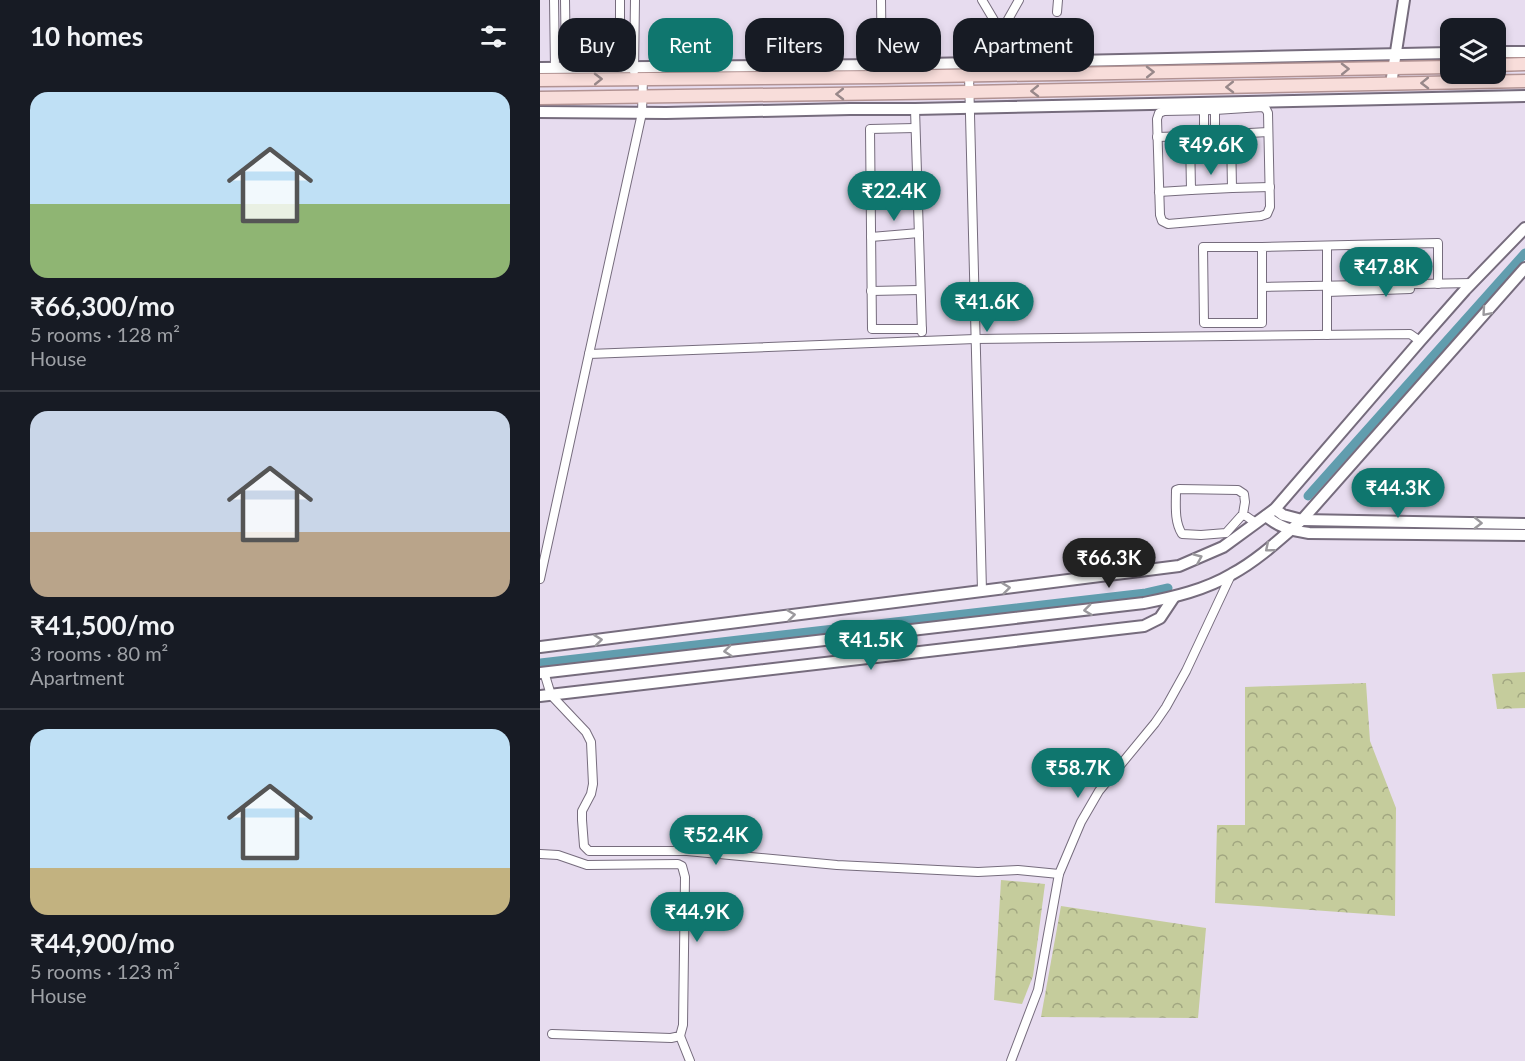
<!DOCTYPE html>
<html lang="en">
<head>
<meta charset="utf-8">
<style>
	:root { --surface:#171b24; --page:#242831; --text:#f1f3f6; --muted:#9ea1a6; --line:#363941; --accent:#0f766e }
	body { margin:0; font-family:Lato,sans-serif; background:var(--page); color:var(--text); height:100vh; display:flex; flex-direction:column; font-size:22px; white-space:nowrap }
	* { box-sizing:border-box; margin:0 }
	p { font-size:20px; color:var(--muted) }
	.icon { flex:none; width:33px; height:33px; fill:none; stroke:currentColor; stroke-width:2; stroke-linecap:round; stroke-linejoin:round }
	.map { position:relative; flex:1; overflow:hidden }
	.panel { display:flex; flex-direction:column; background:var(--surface); width:540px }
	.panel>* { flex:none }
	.hud { position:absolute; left:18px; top:18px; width:570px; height:54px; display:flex; gap:12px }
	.controls { position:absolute; left:900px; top:18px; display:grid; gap:12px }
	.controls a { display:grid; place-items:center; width:66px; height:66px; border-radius:12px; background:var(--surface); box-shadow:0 3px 9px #0003; font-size:30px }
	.price { position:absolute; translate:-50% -51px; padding:0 14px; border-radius:21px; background:var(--accent); color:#fff; font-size:20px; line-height:39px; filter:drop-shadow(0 2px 3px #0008) }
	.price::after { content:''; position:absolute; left:50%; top:36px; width:18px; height:14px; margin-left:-9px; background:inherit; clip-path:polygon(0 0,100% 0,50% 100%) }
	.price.on { background:#222; color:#fff }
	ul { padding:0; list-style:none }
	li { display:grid; align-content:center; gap:12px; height:318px; padding:0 30px }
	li+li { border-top:2px solid var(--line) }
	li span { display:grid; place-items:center; height:186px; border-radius:18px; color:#555 }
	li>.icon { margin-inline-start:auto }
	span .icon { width:108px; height:108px; fill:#fffc; stroke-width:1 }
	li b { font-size:26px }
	h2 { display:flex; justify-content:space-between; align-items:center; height:72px; padding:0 30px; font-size:26px }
	.pill { padding:0 21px; border-radius:18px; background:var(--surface); box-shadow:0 3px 9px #0003; font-size:21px; line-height:54px }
	.pill.on { background:var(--accent); color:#fff }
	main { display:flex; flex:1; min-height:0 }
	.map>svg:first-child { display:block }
	.forest { fill:url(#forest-crowns) }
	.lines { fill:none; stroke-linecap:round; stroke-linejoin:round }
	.canal { stroke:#619dae; stroke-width:9 }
	.street-casing { stroke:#766c7d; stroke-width:10 }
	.secondary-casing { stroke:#766c7d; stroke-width:14 }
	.primary-casing { stroke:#b29393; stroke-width:15 }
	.street { stroke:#fff; stroke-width:8 }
	.secondary { stroke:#fff; stroke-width:10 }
	.primary { stroke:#f8ddda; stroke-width:12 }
	.oneway { stroke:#98888a }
	.oneway2 { stroke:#9b999d }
</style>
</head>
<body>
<main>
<section class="panel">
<h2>10 homes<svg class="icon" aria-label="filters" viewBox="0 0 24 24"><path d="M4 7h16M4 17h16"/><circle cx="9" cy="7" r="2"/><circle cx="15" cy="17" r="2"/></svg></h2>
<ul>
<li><span style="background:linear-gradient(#bfe0f5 60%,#8fb573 0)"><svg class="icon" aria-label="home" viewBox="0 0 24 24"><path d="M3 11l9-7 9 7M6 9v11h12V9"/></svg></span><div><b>₹66,300/mo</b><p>5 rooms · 128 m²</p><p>House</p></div></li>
<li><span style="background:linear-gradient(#c9d6e8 65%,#b9a48a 0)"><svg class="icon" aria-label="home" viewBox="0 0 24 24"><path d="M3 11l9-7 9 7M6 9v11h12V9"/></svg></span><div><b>₹41,500/mo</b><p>3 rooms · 80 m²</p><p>Apartment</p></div></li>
<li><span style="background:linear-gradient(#bfe0f5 75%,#c2b280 0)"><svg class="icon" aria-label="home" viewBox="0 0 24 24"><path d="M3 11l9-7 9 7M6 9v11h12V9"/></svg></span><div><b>₹44,900/mo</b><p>5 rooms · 123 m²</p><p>House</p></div></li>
</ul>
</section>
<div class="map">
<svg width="985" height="1061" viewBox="0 0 985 1061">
	<defs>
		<pattern id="forest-crowns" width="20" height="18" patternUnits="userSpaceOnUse" patternTransform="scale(1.5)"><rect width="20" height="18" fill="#c5cc9c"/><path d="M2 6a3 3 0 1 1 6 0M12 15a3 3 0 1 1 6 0" fill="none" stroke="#a1a680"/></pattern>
	</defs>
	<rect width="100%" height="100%" fill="#e7dcef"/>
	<g class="forest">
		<polygon points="985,672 985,708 957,709 952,674"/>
		<polygon points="826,683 830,741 856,808 855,916 675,903 677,825 705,825 705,687"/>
		<polygon points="461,880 505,884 493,976 482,1004 454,1000"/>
		<polygon points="521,906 666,928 658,1018 501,1017"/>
	</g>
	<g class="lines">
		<g class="canal">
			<polyline points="768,496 985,253"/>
			<polyline points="0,663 606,593 628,588"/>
		</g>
		<defs>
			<g id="street">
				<polyline points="14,0 15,68"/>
				<polyline points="25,0 26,68"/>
				<polyline points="341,0 342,77"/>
				<polyline points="442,0 461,32 466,47 472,75"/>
				<polyline points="517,12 518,0"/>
				<polyline points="461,32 479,0"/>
				<polyline points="25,43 80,42 80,0"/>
				<polyline points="94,71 95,0"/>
				<polyline points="429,75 442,591"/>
				<polyline points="675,106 675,135"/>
				<polyline points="664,107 664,135"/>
				<polygon points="722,107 726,109 728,113 730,207 727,214 721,216 628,224 622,221 620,215 617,119 619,113 624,111 675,110"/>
				<polyline points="375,109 382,332"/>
				<polyline points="375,128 330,129 332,329 382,329"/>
				<polygon points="691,134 692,188 651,190 650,136"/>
				<polyline points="691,134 728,132"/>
				<polyline points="617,137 650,136"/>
				<polyline points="330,181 377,179"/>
				<polyline points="692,188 730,187"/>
				<polyline points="619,192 651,190"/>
				<polyline points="331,237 379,233"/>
				<polyline points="855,244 856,285"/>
				<polyline points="787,246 787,335"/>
				<polyline points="722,247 663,247 664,323 722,323 722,247 898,243 898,284"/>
				<polyline points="722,287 932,283"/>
				<polyline points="331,291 380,290"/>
				<polyline points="787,292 870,289"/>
				<polyline points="49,354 102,113 103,78"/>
				<path d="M 703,514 L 705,502 L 704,494 L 698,490 L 639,489 L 636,490 C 636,505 634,521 642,534 L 661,535 L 686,533 L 703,514 L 716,523"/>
				<polyline points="0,579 49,354 435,339 870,334 880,341"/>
				<polyline points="4,672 11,695 46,732 51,742 53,784 51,794 42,811 42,820 44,846 49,851 147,851 297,865 438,872 478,870 519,874"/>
				<polyline points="0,854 18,855 47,865 138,864 142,866 145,877 143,1025 140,1036 131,1038 12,1034"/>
				<polyline points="140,1036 150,1061"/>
				<polyline points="471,1061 498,990 519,874 541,822 559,791 615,723 626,707 646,671 691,575"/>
			</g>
			<g id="secondary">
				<polyline points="956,52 985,52"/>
				<polyline points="0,68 341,65 910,53"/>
				<polyline points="851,84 864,0"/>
				<polyline points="0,112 126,113 310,109 375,109 985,96"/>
				<polyline points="735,509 743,515 762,520 985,524"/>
				<path d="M 726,516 C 740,528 751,530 769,533 L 985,535"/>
				<polyline points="0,647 639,566 683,547 735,509 880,341 925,290 985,228"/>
				<path d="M 0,673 L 604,603 C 634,597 665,590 692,574 C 718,560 740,539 762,520 L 985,268"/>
				<polyline points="0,696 604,626 620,618 634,597"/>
			</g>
			<g id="primary">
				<polyline points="956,65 985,64"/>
				<polyline points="0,80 342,77 910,67"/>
				<polyline points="0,98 429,92 985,81"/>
			</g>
		</defs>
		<use href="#street" class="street-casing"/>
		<use href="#secondary" class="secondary-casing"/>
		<use href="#primary" class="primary-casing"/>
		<use href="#street" class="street"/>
		<use href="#secondary" class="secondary"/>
		<use href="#primary" class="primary"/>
	</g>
	<defs><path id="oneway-chevron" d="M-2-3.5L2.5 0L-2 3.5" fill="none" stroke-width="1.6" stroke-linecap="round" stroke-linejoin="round" transform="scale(1.5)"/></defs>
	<g class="oneway">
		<use href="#oneway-chevron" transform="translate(805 69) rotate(-1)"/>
		<use href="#oneway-chevron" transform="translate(610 72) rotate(-1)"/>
		<use href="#oneway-chevron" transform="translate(58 79) rotate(-1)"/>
		<use href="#oneway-chevron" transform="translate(885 83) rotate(179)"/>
		<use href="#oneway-chevron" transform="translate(690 87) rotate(179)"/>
		<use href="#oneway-chevron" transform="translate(495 91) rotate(179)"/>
		<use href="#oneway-chevron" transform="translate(300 94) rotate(179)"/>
	</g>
	<g class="oneway2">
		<use href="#oneway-chevron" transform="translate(946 312) rotate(131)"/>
		<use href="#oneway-chevron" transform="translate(938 523) rotate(1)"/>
		<use href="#oneway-chevron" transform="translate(729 548) rotate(140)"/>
		<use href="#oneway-chevron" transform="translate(658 558) rotate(-23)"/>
		<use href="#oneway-chevron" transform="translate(466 588) rotate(-7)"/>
		<use href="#oneway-chevron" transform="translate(548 610) rotate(173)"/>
		<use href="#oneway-chevron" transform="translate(251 615) rotate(-7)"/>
		<use href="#oneway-chevron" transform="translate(58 640) rotate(-7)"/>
		<use href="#oneway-chevron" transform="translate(188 651) rotate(174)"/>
	</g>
</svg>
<div class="controls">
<a><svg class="icon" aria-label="layers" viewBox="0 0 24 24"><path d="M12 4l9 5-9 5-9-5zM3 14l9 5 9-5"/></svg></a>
</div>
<b class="price" style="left:671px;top:176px">₹49.6K</b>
<b class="price" style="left:354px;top:222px">₹22.4K</b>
<b class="price" style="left:846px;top:298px">₹47.8K</b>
<b class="price" style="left:447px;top:333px">₹41.6K</b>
<b class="price" style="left:858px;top:519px">₹44.3K</b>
<b class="price on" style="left:569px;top:589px">₹66.3K</b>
<b class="price" style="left:331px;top:671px">₹41.5K</b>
<b class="price" style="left:538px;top:799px">₹58.7K</b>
<b class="price" style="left:176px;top:866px">₹52.4K</b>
<b class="price" style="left:157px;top:943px">₹44.9K</b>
<div class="hud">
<a class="pill">Buy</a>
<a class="pill on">Rent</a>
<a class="pill">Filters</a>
<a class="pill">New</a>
<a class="pill">Apartment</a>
</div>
</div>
</main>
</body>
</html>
